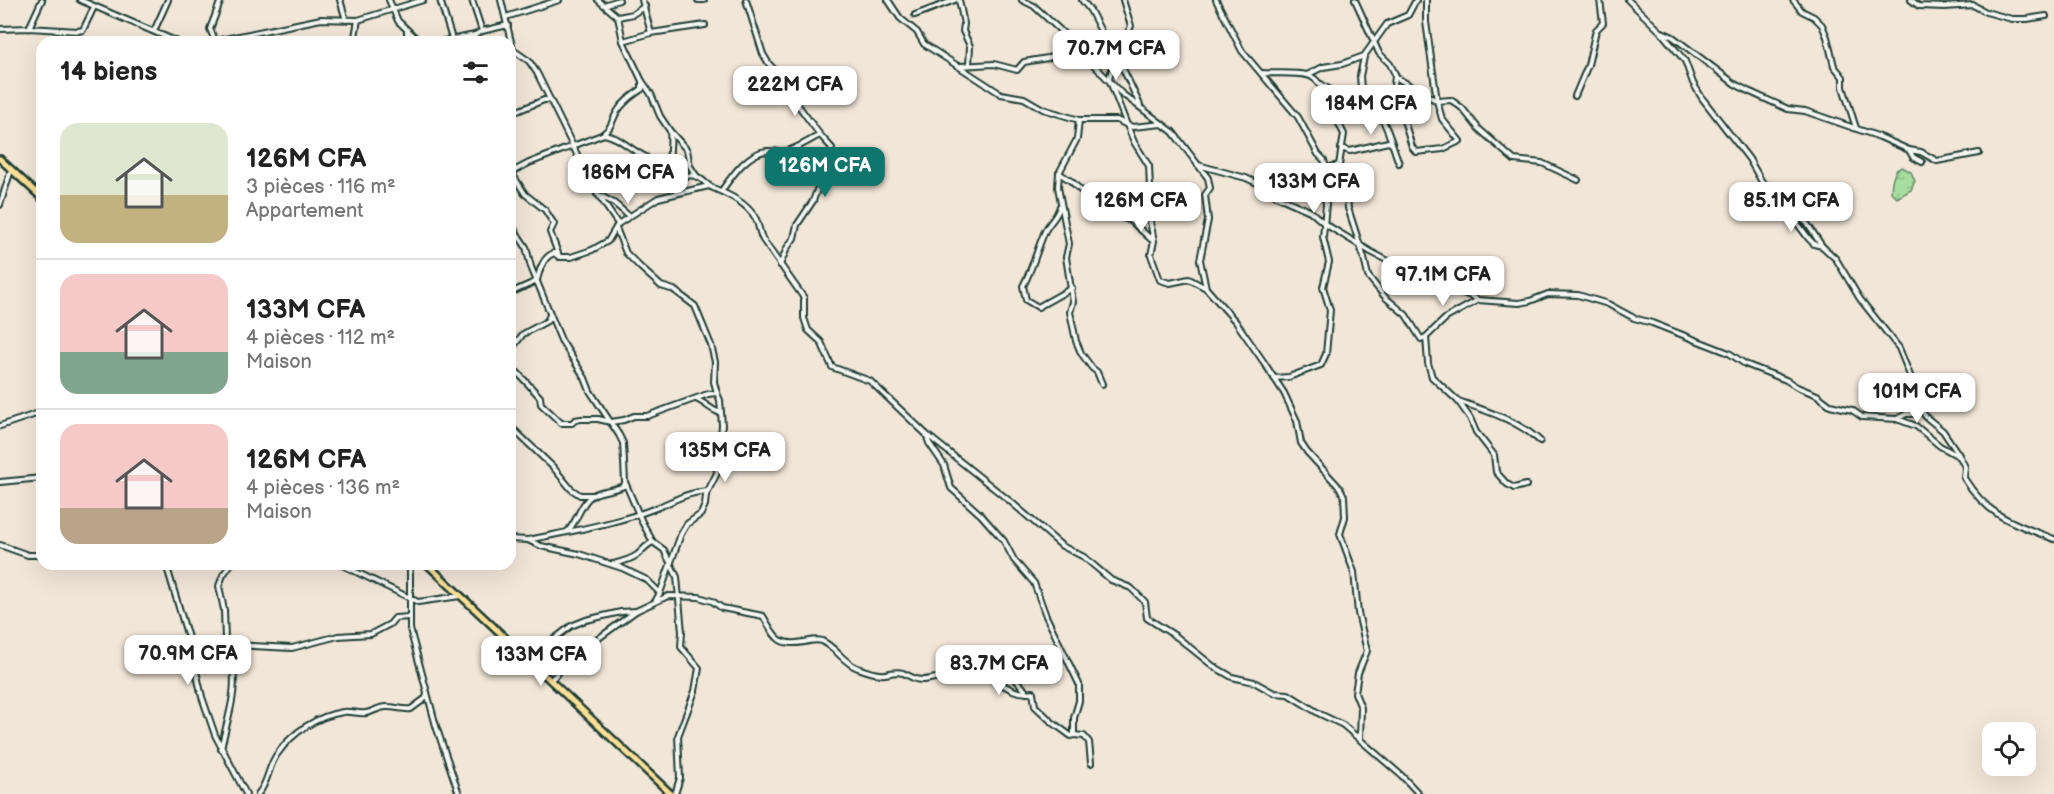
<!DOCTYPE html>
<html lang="fr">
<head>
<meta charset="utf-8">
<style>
	:root { --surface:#fff; --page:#f2f2f2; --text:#222; --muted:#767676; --line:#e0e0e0; --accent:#0f766e }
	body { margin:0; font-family:"Balsamiq Sans",sans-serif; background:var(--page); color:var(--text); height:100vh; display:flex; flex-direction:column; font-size:22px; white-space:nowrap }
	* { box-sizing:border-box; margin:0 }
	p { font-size:20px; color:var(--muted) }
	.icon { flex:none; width:33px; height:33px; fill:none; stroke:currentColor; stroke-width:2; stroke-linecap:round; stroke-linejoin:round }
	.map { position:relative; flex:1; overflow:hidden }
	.panel { position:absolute; left:36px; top:36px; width:480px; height:534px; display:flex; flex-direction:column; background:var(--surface); border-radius:18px; box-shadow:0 6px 24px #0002 }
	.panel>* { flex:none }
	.controls { position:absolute; left:1982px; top:722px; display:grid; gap:12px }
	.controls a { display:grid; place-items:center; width:54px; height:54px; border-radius:12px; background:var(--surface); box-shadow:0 6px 24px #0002; font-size:30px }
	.price { position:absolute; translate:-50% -51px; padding:0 14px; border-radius:12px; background:#fff; color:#222; font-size:20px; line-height:39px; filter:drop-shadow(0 2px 3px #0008) }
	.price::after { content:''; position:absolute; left:50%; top:36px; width:18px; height:14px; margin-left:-9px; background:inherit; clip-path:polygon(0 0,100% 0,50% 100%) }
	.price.selected { background:var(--accent); color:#fff }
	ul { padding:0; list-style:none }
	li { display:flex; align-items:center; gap:18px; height:150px; padding:0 24px }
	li+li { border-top:2px solid var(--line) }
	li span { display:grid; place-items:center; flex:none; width:168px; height:120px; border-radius:18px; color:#555 }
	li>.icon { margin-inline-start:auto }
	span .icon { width:72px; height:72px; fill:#fffc; stroke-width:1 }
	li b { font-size:26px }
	h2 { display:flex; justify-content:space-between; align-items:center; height:72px; padding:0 24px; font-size:26px }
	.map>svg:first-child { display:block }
	.wetland { fill:url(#wetland-marsh); stroke:#638d6a; stroke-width:1.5 }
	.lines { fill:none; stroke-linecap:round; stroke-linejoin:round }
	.minor-casing { stroke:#1f3d34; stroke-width:8 }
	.major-casing { stroke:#1f3d34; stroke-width:10 }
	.minor { stroke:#f6f6f2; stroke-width:4 }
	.major { stroke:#fbdf96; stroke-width:5 }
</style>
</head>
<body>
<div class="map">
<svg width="2054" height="794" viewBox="0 0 2054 794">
	<defs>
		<pattern id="wetland-marsh" width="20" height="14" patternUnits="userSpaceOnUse" patternTransform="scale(1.5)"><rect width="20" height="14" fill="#a7dda0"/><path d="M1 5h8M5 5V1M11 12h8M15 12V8" fill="none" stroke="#8fbf8a"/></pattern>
	</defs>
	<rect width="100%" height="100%" fill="#f2e6d8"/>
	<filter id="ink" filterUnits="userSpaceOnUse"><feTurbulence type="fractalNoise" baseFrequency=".0167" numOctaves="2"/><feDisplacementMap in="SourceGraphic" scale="12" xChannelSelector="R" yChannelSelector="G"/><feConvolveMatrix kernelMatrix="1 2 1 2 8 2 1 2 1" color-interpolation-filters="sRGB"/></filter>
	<g filter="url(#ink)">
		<polygon class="wetland" points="1902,167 1911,172 1915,181 1911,190 1897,198 1891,192 1892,181 1896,170"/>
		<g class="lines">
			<defs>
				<g id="minor">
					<polyline points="80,0 178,42"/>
					<polyline points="340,0 346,20"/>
					<polyline points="389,0 398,21 420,42"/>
					<polyline points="440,0 452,39"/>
					<polyline points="472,0 482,31 475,35 473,42"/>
					<polyline points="501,0 513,50 529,61 537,73 593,187 618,224"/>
					<polyline points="598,0 618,17 633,14 645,6"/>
					<polyline points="642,0 651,33"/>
					<polyline points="698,0 704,0"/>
					<polyline points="888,0 900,18 917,32 924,44 1001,94 1024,98 1043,109 1079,120 1117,120 1127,125 1134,142 1149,166 1150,188 1147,206 1154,241 1151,255 1160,280 1170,283 1189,279 1206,288"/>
					<polyline points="959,0 964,24 963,31 970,46 969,65"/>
					<polyline points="1022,0 1034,6 1061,31 1121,93 1173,132 1208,178 1210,188 1205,195 1208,220 1200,260 1206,288 1236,322 1263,361 1284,393 1297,421 1301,443 1307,452 1340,488 1344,496 1345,517 1340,534 1354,572 1358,613 1367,651 1358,673 1355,693 1361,708 1360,738"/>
					<polyline points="1082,0 1090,10 1108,45 1086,58"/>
					<polyline points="1123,0 1131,26 1115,59 1109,79 1127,125 1133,127 1162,124"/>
					<polyline points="1216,0 1242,51 1298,117 1318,154 1324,160 1327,171"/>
					<polyline points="1355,0 1379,53 1390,64 1397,78 1437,101 1451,100 1462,108 1479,129 1514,160 1542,163 1578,180"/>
					<polyline points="1628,0 1660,31 1685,61 1693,83 1702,98 1749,159 1762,182 1771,188 1809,239 1814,244 1822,246 1836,259 1860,299 1899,348 1915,388 1920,408 1926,417 1943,431 1959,455"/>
					<polyline points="1793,0 1802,11 1814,17 1822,25 1827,37 1834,66 1843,77 1843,87 1856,128"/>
					<polyline points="1911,0 1919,6 1945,7 1973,5 1986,12 2012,19 2027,19 2046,16"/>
					<polyline points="604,5 619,0"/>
					<polyline points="915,15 955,0"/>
					<polyline points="506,17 559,0"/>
					<polyline points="29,28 42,0"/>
					<polyline points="0,29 29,28 78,31 83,30 94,7"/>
					<polyline points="154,31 168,0"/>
					<polyline points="482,31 508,25"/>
					<polyline points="1662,32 1673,37 1735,84 1748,91 1788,109 1805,111 1880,137 1909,150 1913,157 1922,162"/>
					<polyline points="215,41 321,19 358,20"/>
					<polyline points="215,41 210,29 221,0"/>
					<polyline points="623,41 651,33 705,25"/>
					<polyline points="354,42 358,20 423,0"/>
					<polyline points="407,42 407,31"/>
					<polyline points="439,42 475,35"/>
					<polyline points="1108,45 1117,56 1140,105"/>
					<polyline points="960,66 994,64 1017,70 1024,62 1048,58 1076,47"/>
					<path d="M 1263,73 C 1277,74 1293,72 1307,75 C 1325,78 1335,119 1344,134 L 1339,165 L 1331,167 L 1327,172 L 1323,183 L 1326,204 L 1323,237 L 1329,262 L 1323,287 L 1330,310 L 1326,354 L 1321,365 L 1289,377 L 1274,378"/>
					<polyline points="1395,74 1394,87 1412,147 1416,152 1443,149 1460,141 1442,119 1437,101 1426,22 1426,0"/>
					<polyline points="1307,75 1323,67 1342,64 1364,56 1387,24 1408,15 1416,0"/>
					<polyline points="642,81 651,94 660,116 670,131 687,150 690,166 697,177"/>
					<path d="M 1321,84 C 1327,88 1334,93 1342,95 C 1348,97 1355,97 1361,99 C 1386,110 1390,141 1399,163"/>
					<polyline points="1575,96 1588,65 1596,30 1603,23 1600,0"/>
					<polyline points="1362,100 1360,76 1364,57"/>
					<polyline points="510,111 515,112 544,100 550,100"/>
					<polyline points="1079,120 1077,139 1059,173 1058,187 1069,244 1066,257 1073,302 1070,312 1076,341 1081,353 1092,368 1097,372 1102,384"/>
					<path d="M 670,132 C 673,151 661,168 685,175"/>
					<path d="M 604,133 C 612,128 612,120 617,112 C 623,102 632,96 642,89 L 642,81 L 623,41 L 618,17"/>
					<polyline points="1341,148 1350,151 1388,142 1392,144"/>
					<polyline points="1909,150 1921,152 1937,161 1979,153"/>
					<polyline points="1198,165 1246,178 1263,186 1276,196 1310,211 1325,224 1371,252 1396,265 1430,274 1454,289 1475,298"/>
					<path d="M 1339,165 L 1339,174 L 1346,187 L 1348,208 L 1364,258 L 1368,276 L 1385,297 L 1406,315 L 1421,339 L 1426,337 L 1446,318 L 1478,300 L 1519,303 L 1530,301 L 1548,294 L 1578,295 L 1608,304 L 1634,318 L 1652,323 L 1729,353 L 1745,364 L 1786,380 L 1797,387 L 1817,395 L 1830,405 L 1852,410 L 1862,417 L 1897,419 L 1916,426 L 1940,446 L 1960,457 L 1965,467 L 1964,478 C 1989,518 2014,523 2054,539"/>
					<polyline points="511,172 525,194 545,210 554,224 550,232 559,256"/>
					<path d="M 510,173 L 529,163 L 604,134 C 620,137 629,149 646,157 C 654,171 657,179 677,178 C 684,177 689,174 696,176 C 701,178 706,184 711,187 C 727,194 747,202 756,219 C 759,225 759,233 763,240 L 804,298 L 804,318 L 808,330 L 821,342 L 832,367 L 870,381 L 926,434 L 1011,502 L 1062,546 L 1084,557 L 1111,580 L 1131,588 L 1145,602 L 1147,618 L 1177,637 L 1213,666 L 1232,677 L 1254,682 L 1274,693 L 1288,694 L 1320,714 L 1343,725 L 1402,776 L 1419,794"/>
					<polyline points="1059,173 1071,181 1100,209 1131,221 1153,241"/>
					<path d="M 722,190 C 732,176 748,152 767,151 C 775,151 782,153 790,150 C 801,146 810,140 820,135 L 795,101 L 788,84 L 769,64 L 763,54 L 746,0"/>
					<polyline points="597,194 614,203 629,216"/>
					<polyline points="0,205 11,170"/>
					<path d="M 1060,206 C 1057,218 1050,221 1045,231 C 1037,249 1033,268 1023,286 L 1026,300 L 1038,307 L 1072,288"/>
					<polyline points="1794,215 1806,222 1822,246"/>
					<polyline points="510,217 514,229 526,247 531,267 561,340 585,378 590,391 619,435 623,443 625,482 642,522 653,542 664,550 677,577 682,632 681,647 699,668 695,691 678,736 680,778 675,794"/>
					<polyline points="780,265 787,248 794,238 797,225 813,201 832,148 820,135"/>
					<path d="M 537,280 C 540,269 543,257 554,253 L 559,257 L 571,257 L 592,250 L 608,241 L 618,224 L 658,198 L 709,186"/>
					<polyline points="510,293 537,281"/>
					<polyline points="1426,337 1428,363 1432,377 1458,401 1470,418 1476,432 1494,455 1496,472 1507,484 1514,488 1526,485"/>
					<polyline points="510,351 523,334 547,321 550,315"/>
					<polyline points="510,370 517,372 540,397 541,404 561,423 572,423 575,420 581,419 598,419 611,422 624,420 634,416 647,416 708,394 717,393 714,382 715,362 711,345 695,306 674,290 661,286 640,267 626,253 616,228"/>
					<path d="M 696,399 C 706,403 710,410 721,413"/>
					<path d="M 1458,401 C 1487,411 1517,420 1540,441"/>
					<polyline points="1897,419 1906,414 1913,414 1920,408"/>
					<polyline points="0,426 42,412"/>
					<polyline points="510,426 553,467 571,489 580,495 593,495"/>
					<polyline points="0,482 42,478"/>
					<path d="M 567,532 C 578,521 581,500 595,494 C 604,490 615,490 624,486 L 625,483"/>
					<polyline points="510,539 528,540 541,546 579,554 622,568 647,580 660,593"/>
					<path d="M 528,540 C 571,531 615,524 656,508 C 674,501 687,492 708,491"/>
					<polyline points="0,545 28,555 42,555"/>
					<polyline points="166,564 189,641 202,697 215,735 246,794"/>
					<polyline points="231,564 223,575 219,586 224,610 225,640 233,645 292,648 338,636 371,634 390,624 395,618 410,617"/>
					<polyline points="340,564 418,602 460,596"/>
					<polyline points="410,564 410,629 436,726 459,794"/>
					<path d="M 613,564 C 621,562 630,560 637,555 C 643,550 646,545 653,542"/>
					<polyline points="656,600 660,593 681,534 687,524 701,514 705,505 706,495 717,473 716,457 720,449 722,425 720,400 717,393"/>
					<path d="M 518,648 L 528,650 L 544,647 L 571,626 L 586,620 L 621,612 L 636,611 L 668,596 L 699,597 L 712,601 L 722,608 L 763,616 C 775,636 777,647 804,642 C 810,641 816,639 822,641 C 836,647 843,663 858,668 C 866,671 877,675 885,674 C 891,673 896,671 903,673 C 911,676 914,681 924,680 C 940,678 957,672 974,673 C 997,674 1008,697 1033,692 L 1035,706 L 1052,722 L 1071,736 L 1074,735 L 1074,718 L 1079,701 L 1079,684 L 1046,616 L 1034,583 L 1014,560 L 1004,541 L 981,515 L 951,488 L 944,465 L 929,443 L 926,434"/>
					<path d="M 985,675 C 1007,672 1014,674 1027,693"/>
					<polyline points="551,680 573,657 636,611"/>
					<polyline points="1074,735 1084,736 1089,742 1091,763"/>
					<path d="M 221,749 C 226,723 237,696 233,669 C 232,660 228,651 225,642"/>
					<path d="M 258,794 C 269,782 268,765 278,753 C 293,732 317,716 343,712 C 351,711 359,714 366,713 C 374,712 379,706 388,707 C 396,707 403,710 411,709 L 426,698 L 427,693"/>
				</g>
				<g id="major">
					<polyline points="0,159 42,198"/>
					<polyline points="427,564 671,794"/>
				</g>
			</defs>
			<use href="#minor" class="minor-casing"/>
			<use href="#major" class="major-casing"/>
			<use href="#minor" class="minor"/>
			<use href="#major" class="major"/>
		</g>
	</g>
</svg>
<div class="controls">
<a><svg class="icon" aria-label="locate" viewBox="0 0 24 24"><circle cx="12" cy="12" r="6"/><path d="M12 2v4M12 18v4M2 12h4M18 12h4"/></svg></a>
</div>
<b class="price" style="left:1116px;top:81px">70.7M CFA</b>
<b class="price" style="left:795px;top:117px">222M CFA</b>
<b class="price" style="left:1371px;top:136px">184M CFA</b>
<b class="price selected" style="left:825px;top:198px">126M CFA</b>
<b class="price" style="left:628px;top:205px">186M CFA</b>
<b class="price" style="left:1314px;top:214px">133M CFA</b>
<b class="price" style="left:1141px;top:233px">126M CFA</b>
<b class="price" style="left:1791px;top:233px">85.1M CFA</b>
<b class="price" style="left:1443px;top:307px">97.1M CFA</b>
<b class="price" style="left:1917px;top:424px">101M CFA</b>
<b class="price" style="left:725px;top:483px">135M CFA</b>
<b class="price" style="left:188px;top:686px">70.9M CFA</b>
<b class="price" style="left:541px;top:687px">133M CFA</b>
<b class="price" style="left:999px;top:696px">83.7M CFA</b>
<section class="panel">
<h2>14 biens<svg class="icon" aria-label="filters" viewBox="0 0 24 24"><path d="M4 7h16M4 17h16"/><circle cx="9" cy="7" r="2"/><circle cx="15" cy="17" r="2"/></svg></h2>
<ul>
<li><span style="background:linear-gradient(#dfe7d0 60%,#c2b280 0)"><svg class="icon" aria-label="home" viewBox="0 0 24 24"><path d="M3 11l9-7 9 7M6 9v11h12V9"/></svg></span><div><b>126M CFA</b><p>3 pièces · 116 m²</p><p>Appartement</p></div></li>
<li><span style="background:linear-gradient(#f6c9c9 65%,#7fa58c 0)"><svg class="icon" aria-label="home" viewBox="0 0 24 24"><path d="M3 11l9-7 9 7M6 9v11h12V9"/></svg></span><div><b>133M CFA</b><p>4 pièces · 112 m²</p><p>Maison</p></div></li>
<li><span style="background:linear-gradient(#f6c9c9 70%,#b9a48a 0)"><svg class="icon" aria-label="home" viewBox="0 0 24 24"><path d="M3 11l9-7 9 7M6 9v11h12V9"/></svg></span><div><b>126M CFA</b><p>4 pièces · 136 m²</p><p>Maison</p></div></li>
</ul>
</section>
</div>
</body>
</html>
